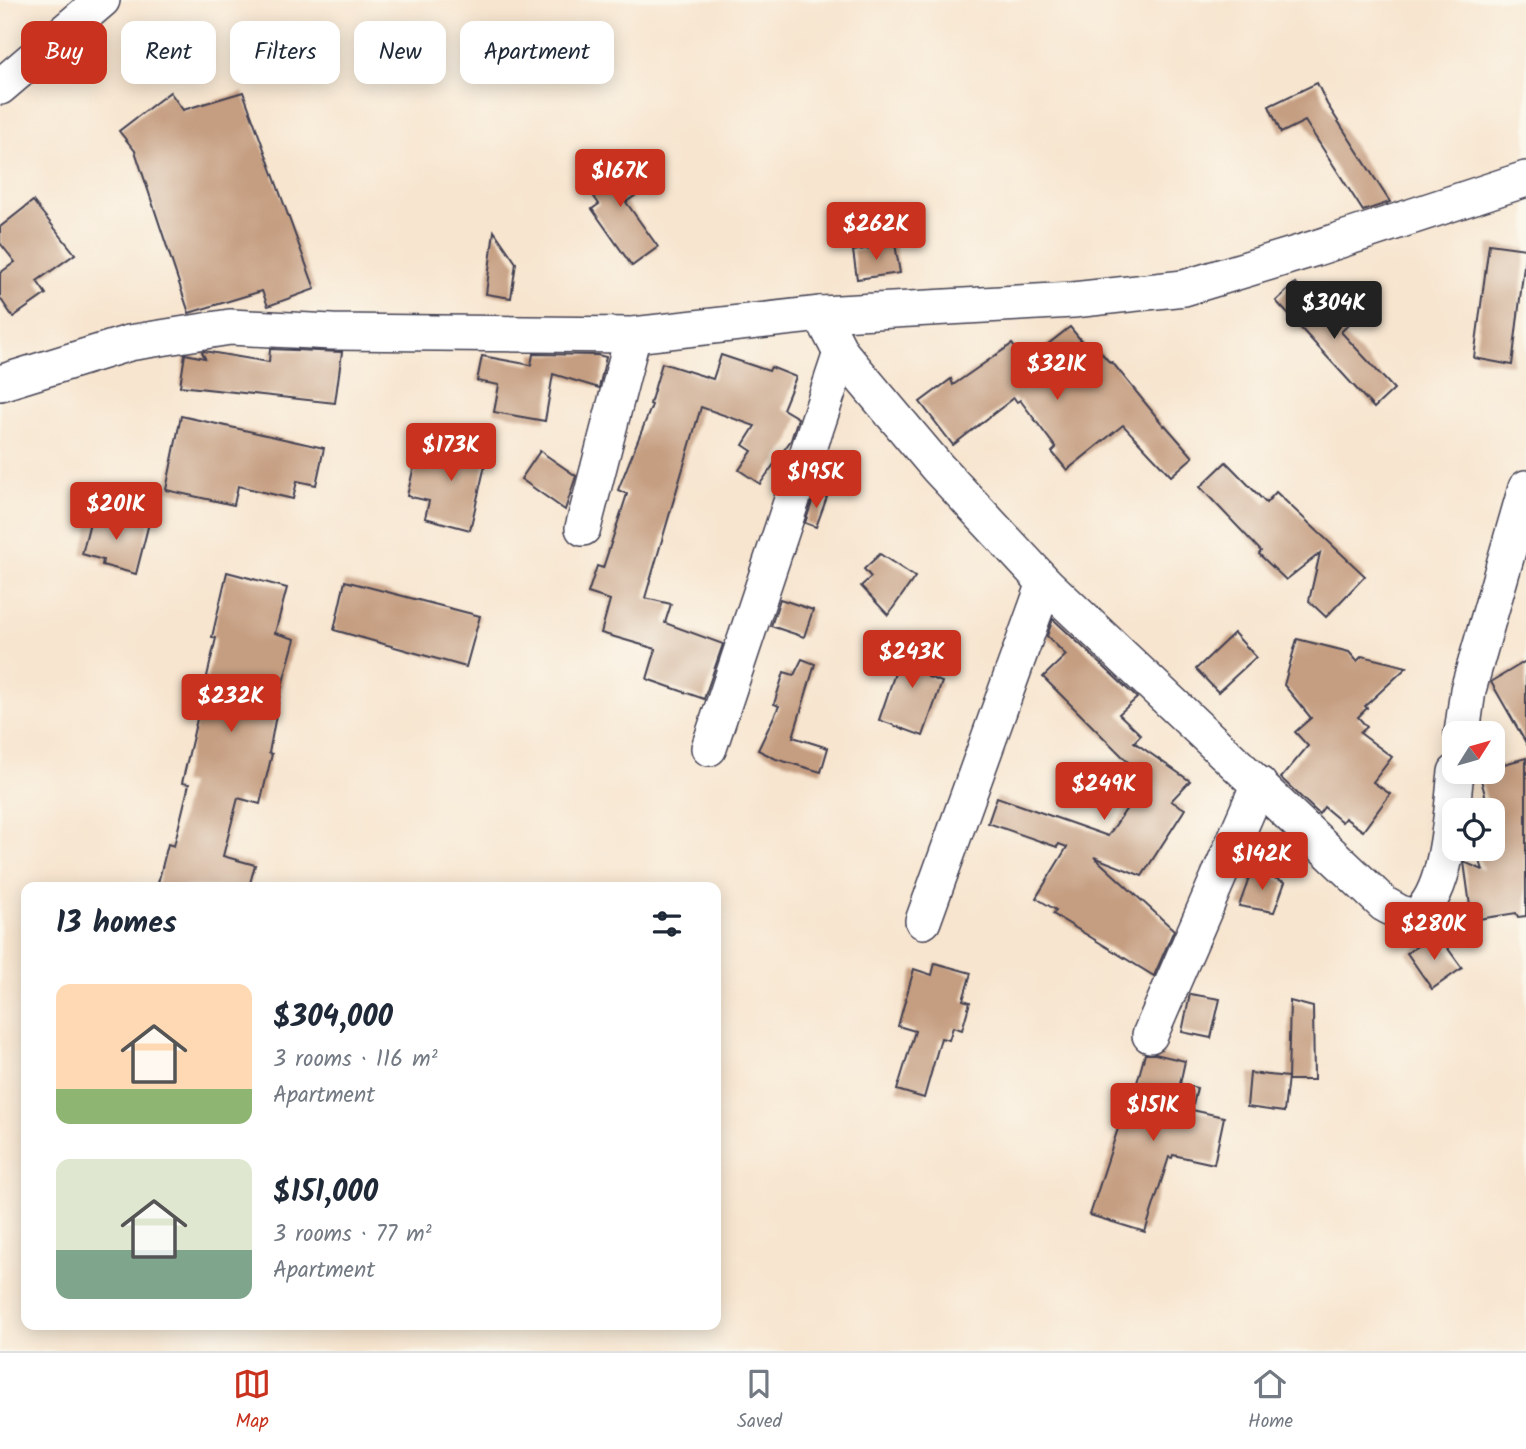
<!DOCTYPE html>
<html lang="en">
<head>
<meta charset="utf-8">
<style>
	:root { --surface:#fff; --page:#f2f2f3; --text:#1f2937; --muted:#747a83; --line:#e0e1e3; --accent:#c8321e }
	body { margin:0; font-family:Kalam,sans-serif; background:var(--page); color:var(--text); height:100vh; display:flex; flex-direction:column; font-size:26px; white-space:nowrap }
	* { box-sizing:border-box; margin:0 }
	p { font-size:23px; color:var(--muted) }
	.icon { flex:none; width:38px; height:38px; fill:none; stroke:currentColor; stroke-width:2; stroke-linecap:round; stroke-linejoin:round }
	.map { position:relative; flex:1; overflow:hidden }
	.drawer { position:absolute; left:21px; top:882px; width:700px; height:448px; display:flex; flex-direction:column; background:var(--surface); border-radius:14px; box-shadow:0 4px 18px #0003 }
	.drawer>* { flex:none }
	.top-card { position:absolute; left:21px; top:21px; width:700px; height:63px; display:flex; gap:14px }
	.needle { width:46px; rotate:53deg }
	.controls { position:absolute; left:1442px; top:721px; display:grid; gap:14px }
	.controls a { display:grid; place-items:center; width:63px; height:63px; border-radius:14px; background:var(--surface); box-shadow:0 4px 18px #0003; font-size:35px }
	.price { position:absolute; translate:-50% -60px; padding:0 16px; border-radius:7px; background:var(--accent); color:#fff; font-size:23px; line-height:46px; filter:drop-shadow(0 2px 4px #0008) }
	.price::after { content:''; position:absolute; left:50%; top:42px; width:21px; height:16px; margin-left:-10px; background:inherit; clip-path:polygon(0 0,100% 0,50% 100%) }
	.price.on { background:#222; color:#fff }
	ul { padding:0; list-style:none }
	li { display:flex; align-items:center; gap:21px; height:175px; padding:0 35px }
	li span { display:grid; place-items:center; flex:none; width:196px; height:140px; border-radius:14px; color:#555 }
	li>.icon { margin-inline-start:auto }
	span .icon { width:84px; height:84px; fill:#fffc; stroke-width:1 }
	li b { font-size:30px }
	h2 { display:flex; justify-content:space-between; align-items:center; height:84px; padding:0 35px; font-size:30px }
	.chip { padding:0 24px; border-radius:14px; background:var(--surface); box-shadow:0 4px 18px #0003; font-size:24px; line-height:63px }
	.chip.on { background:var(--accent); color:#fff }
	.tab-bar { display:flex; justify-content:space-around; align-items:center; height:98px; border-top:2px solid var(--line); background:var(--surface); font-size:19px; color:var(--muted) }
	.tab-bar a { display:grid; justify-items:center; gap:4px }
	.tab-bar .on { color:var(--accent) }
	.map>svg:first-child { display:block }
	.building { fill:#c59d80 }
	.lines { fill:none; stroke-linecap:round; stroke-linejoin:round }
	.minor-casing { stroke:#423f51; stroke-width:38 }
	.minor { stroke:#fff; stroke-width:35 }
</style>
</head>
<body>
<div class="map">
<svg width="1526" height="1351" viewBox="0 0 1526 1351">
	<rect width="100%" height="100%" fill="#fbf7ec"/>
	<filter id="ink" filterUnits="userSpaceOnUse"><feTurbulence type="fractalNoise" baseFrequency=".0143" numOctaves="2"/><feDisplacementMap in="SourceGraphic" scale="14" xChannelSelector="R" yChannelSelector="G"/><feConvolveMatrix kernelMatrix="1 2 1 2 8 2 1 2 1" color-interpolation-filters="sRGB"/></filter>
	<filter id="wash" filterUnits="userSpaceOnUse"><feTurbulence type="fractalNoise" baseFrequency=".00686" numOctaves="4" result="noise"/><feDisplacementMap in="SourceGraphic" scale="28" xChannelSelector="R" yChannelSelector="G"/><feGaussianBlur stdDeviation="1.57" result="paint"/><feColorMatrix in="noise" values="0 0 0 0 0 0 0 0 0 0 0 0 0 0 0 0 0 1.4 0 .05"/><feComposite in="paint" operator="in"/></filter>
	<g filter="url(#wash)">
		<rect width="100%" height="100%" fill="#f7e5cf"/>
		<g id="blocks">
			<g class="building">
				<polygon points="1317,83 1327,104 1390,202 1363,211 1305,121 1281,133 1269,106"/>
				<polygon points="170,92 183,110 243,92 315,289 268,306 262,291 189,313 135,151 119,131"/>
				<polygon points="617,156 642,191 626,202 658,247 632,266 592,209 599,204 582,180"/>
				<polygon points="33,201 75,254 37,281 46,294 13,317 0,298 0,273 15,262 0,243 0,227"/>
				<polygon points="494,231 516,263 511,298 486,294"/>
				<polygon points="895,244 900,273 857,279 853,251"/>
				<polygon points="1489,244 1526,249 1512,365 1474,358"/>
				<polygon points="1295,283 1307,297 1318,287 1350,323 1341,332 1394,389 1374,408 1276,301"/>
				<polygon points="1070,327 1093,355 1099,350 1110,363 1112,362 1164,426 1165,425 1193,457 1171,476 1123,425 1067,470 1052,452 1056,448 1020,400 1017,402 1014,398 953,445 920,402 951,379 953,385 1012,344 1025,362"/>
				<polygon points="270,349 342,352 335,403 180,386 185,354 205,358 202,352 204,351 269,362"/>
				<polygon points="533,354 597,355 606,357 599,388 553,374 545,421 494,412 499,385 477,381 482,356 531,365"/>
				<polygon points="721,355 769,371 771,367 796,377 783,409 798,418 791,440 760,484 739,470 752,451 743,445 755,426 701,407 645,598 671,604 665,623 723,644 704,699 647,679 656,649 601,633 610,600 588,593 597,566 603,568 627,494 618,490 652,405 650,404 662,363 713,379"/>
				<polygon points="181,416 324,448 316,485 297,481 293,499 238,486 234,505 166,490"/>
				<polygon points="447,437 489,448 470,530 425,518 429,501 407,496 415,462 434,467 439,447 445,448"/>
				<polygon points="540,451 576,476 565,510 521,479"/>
				<polygon points="1226,462 1266,503 1276,492 1365,576 1326,617 1309,601 1320,553 1286,580 1259,554 1261,551 1200,487"/>
				<polygon points="815,493 827,497 816,527 805,523"/>
				<polygon points="92,514 121,522 123,516 149,523 136,574 102,565 103,560 82,554"/>
				<polygon points="880,554 915,577 888,615 861,586 871,577 864,569"/>
				<polygon points="227,572 287,588 275,633 295,639 280,693 269,753 272,754 260,804 238,798 223,856 255,865 249,887 157,887 168,844 174,846 189,784 182,783 216,638 212,637"/>
				<polygon points="345,581 480,616 466,667 334,630"/>
				<polygon points="780,599 813,610 804,637 771,626"/>
				<polygon points="1053,619 1137,698 1119,714 1141,735 1134,742 1190,781 1171,801 1185,809 1142,876 1094,857 1174,930 1154,976 1053,914 1056,910 1036,898 1067,847 1059,844 1057,847 988,823 997,797 1108,836 1146,780 1043,677 1066,655 1047,636"/>
				<polygon points="1234,633 1256,657 1218,692 1196,669"/>
				<polygon points="1297,639 1349,652 1357,661 1362,656 1407,667 1365,706 1367,708 1358,717 1367,727 1360,733 1392,757 1373,782 1390,794 1363,831 1345,818 1342,822 1324,807 1319,814 1281,778 1308,746 1295,732 1311,718 1284,685"/>
				<polygon points="906,641 939,652 928,677 942,682 923,736 879,720"/>
				<polygon points="802,659 815,664 793,737 828,748 821,772 776,759 758,750 779,706 774,704 784,672 794,675"/>
				<polygon points="1526,661 1526,743 1491,682"/>
				<polygon points="1526,758 1526,916 1518,917 1516,913 1472,920 1464,862 1483,870 1476,849 1499,849 1493,824 1493,810 1489,810 1479,772 1493,772 1493,767"/>
				<polygon points="1252,870 1285,882 1274,912 1239,906"/>
				<polygon points="1431,937 1435,943 1441,939 1462,968 1432,989 1407,953"/>
				<polygon points="935,963 971,973 963,1000 970,1002 962,1030 953,1027 949,1040 941,1038 924,1098 897,1090 915,1031 898,1026 914,969 932,975"/>
				<polygon points="1190,994 1220,999 1211,1038 1182,1032"/>
				<polygon points="1290,1001 1313,1007 1314,1080 1288,1080"/>
				<polygon points="1145,1054 1155,1054 1185,1061 1180,1084 1197,1088 1192,1110 1224,1117 1214,1164 1173,1155 1172,1158 1169,1157 1145,1232 1090,1215 1123,1113 1128,1115"/>
				<polygon points="1250,1073 1288,1077 1284,1112 1247,1107"/>
			</g>
		</g>
	</g>
	<g filter="url(#ink)">
		<use href="#blocks" fill-opacity="0" stroke="#423f51" stroke-width="2"/>
		<g class="lines">
			<defs>
				<g id="minor">
					<polyline points="0,87 102,0"/>
					<path d="M 821,314 L 841,353 L 937,467 L 1045,583 L 1384,904 L 1400,913 L 1414,917 C 1449,896 1451,811 1456,772"/>
					<polyline points="0,383 129,343 230,327 332,332 633,335 821,314 1073,300 1184,288 1316,248 1526,179"/>
					<polyline points="583,528 633,335"/>
					<polyline points="1462,733 1468,690 1526,488"/>
					<polyline points="709,748 841,353"/>
					<polyline points="923,921 1045,583"/>
					<polyline points="1150,1035 1259,784"/>
				</g>
			</defs>
			<use href="#minor" class="minor-casing"/>
			<use href="#minor" class="minor"/>
		</g>
	</g>
</svg>
<div class="controls">
<a><svg class="needle" viewBox="-14 -14 28 28"><path d="M0-13l5 13h-10z" fill="#e53935"/><path d="M0 13l5-13h-10z" fill="#747a83"/></svg></a>
<a><svg class="icon" aria-label="locate" viewBox="0 0 24 24"><circle cx="12" cy="12" r="6"/><path d="M12 2v4M12 18v4M2 12h4M18 12h4"/></svg></a>
</div>
<b class="price" style="left:620px;top:209px">$167K</b>
<b class="price" style="left:876px;top:262px">$262K</b>
<b class="price on" style="left:1334px;top:341px">$304K</b>
<b class="price" style="left:1057px;top:402px">$321K</b>
<b class="price" style="left:451px;top:483px">$173K</b>
<b class="price" style="left:816px;top:510px">$195K</b>
<b class="price" style="left:116px;top:542px">$201K</b>
<b class="price" style="left:912px;top:690px">$243K</b>
<b class="price" style="left:231px;top:734px">$232K</b>
<b class="price" style="left:1104px;top:822px">$249K</b>
<b class="price" style="left:1262px;top:892px">$142K</b>
<b class="price" style="left:1434px;top:962px">$280K</b>
<b class="price" style="left:1153px;top:1143px">$151K</b>
<div class="top-card">
<a class="chip on">Buy</a>
<a class="chip">Rent</a>
<a class="chip">Filters</a>
<a class="chip">New</a>
<a class="chip">Apartment</a>
</div>
<section class="drawer">
<h2>13 homes<svg class="icon" aria-label="filters" viewBox="0 0 24 24"><path d="M4 7h16M4 17h16"/><circle cx="9" cy="7" r="2"/><circle cx="15" cy="17" r="2"/></svg></h2>
<ul>
<li><span style="background:linear-gradient(#ffd9b3 75%,#8fb573 0)"><svg class="icon" aria-label="home" viewBox="0 0 24 24"><path d="M3 11l9-7 9 7M6 9v11h12V9"/></svg></span><div><b>$304,000</b><p>3 rooms · 116 m²</p><p>Apartment</p></div></li>
<li><span style="background:linear-gradient(#dfe7d0 65%,#7fa58c 0)"><svg class="icon" aria-label="home" viewBox="0 0 24 24"><path d="M3 11l9-7 9 7M6 9v11h12V9"/></svg></span><div><b>$151,000</b><p>3 rooms · 77 m²</p><p>Apartment</p></div></li>
</ul>
</section>
</div>
<nav class="tab-bar">
<a class="on"><svg class="icon" aria-label="map" viewBox="0 0 24 24"><path d="M3 6l6-2 6 2 6-2v14l-6 2-6-2-6 2zM9 4v14M15 6v14"/></svg>Map</a>
<a><svg class="icon" aria-label="saved" viewBox="0 0 24 24"><path d="M7 4h10v16l-5-4-5 4z"/></svg>Saved</a>
<a><svg class="icon" aria-label="home" viewBox="0 0 24 24"><path d="M3 11l9-7 9 7M6 9v11h12V9"/></svg>Home</a>
</nav>
</body>
</html>
